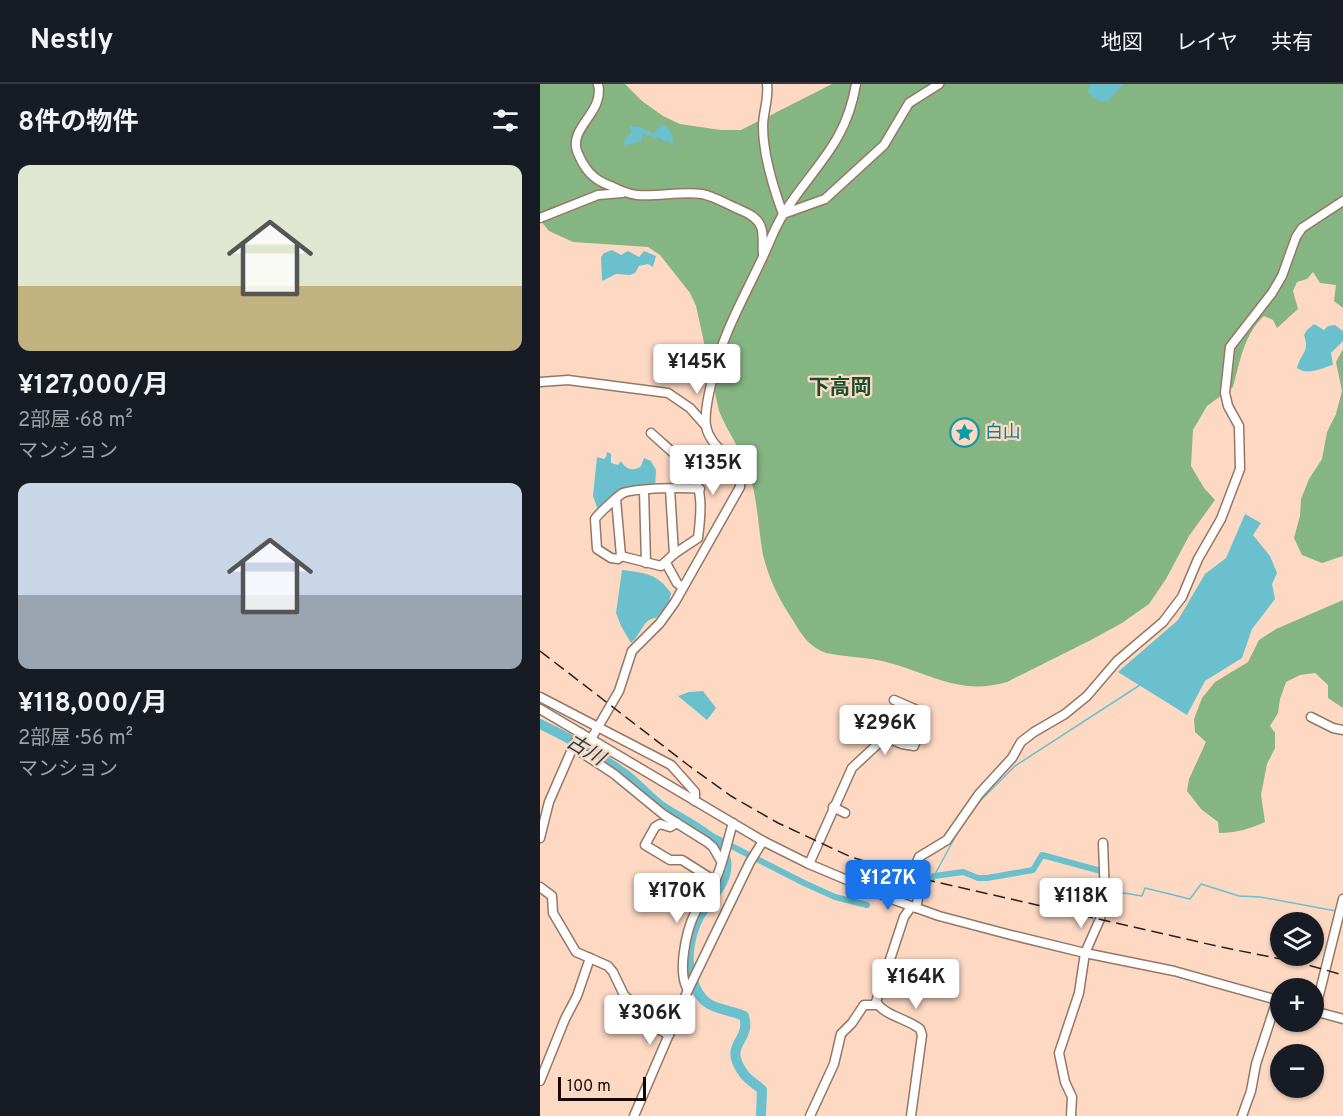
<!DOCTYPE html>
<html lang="ja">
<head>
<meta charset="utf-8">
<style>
	:root { --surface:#171b24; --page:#242831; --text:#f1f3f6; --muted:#9ea1a6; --line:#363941; --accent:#1a73e8 }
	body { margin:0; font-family:Overpass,"Noto Sans JP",sans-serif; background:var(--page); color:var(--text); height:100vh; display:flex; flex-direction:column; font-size:22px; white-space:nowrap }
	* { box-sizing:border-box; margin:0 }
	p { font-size:20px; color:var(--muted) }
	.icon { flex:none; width:33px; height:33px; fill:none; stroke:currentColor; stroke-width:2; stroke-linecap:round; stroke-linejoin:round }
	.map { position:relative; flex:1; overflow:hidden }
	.side { display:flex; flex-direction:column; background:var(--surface); width:540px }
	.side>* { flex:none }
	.fabs { position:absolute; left:730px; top:828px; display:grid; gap:12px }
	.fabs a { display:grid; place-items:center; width:54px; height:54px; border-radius:50%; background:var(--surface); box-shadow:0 2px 4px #0004; font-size:30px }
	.scale { position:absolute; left:18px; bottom:15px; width:88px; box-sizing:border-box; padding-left:6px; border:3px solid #140904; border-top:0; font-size:16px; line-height:21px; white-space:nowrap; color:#140904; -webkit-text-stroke:4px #fdd9c4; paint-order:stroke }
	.price { position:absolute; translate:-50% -51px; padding:0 14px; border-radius:6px; background:#fff; color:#222; font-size:20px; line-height:39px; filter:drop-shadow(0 2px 3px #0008) }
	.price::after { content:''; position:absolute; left:50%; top:36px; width:18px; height:14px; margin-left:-9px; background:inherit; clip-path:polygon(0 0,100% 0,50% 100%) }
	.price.selected { background:var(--accent); color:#fff }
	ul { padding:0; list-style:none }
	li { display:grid; align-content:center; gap:12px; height:318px; padding:0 18px }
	li span { display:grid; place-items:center; height:186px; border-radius:12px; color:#555 }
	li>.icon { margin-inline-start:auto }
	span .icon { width:108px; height:108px; fill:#fffc; stroke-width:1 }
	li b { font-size:26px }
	h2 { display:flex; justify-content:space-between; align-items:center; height:72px; padding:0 18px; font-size:26px }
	header { display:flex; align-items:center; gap:36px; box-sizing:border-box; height:84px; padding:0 30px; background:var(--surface); border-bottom:2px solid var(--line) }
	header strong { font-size:28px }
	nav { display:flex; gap:33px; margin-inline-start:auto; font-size:21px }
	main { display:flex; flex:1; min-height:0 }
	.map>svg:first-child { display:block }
	.forest { fill:#86b584 }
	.water { fill:#6ac0cd }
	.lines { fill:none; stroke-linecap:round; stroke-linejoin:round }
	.stream { stroke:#6ac0cd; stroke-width:1.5 }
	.canal { stroke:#6ac0cd; stroke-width:6 }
	.river { stroke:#6ac0cd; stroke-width:10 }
	.minor-casing { stroke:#967763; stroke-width:11 }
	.minor { stroke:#fff; stroke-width:8 }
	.rail { stroke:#2d1f19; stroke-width:1.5; stroke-dasharray:12 6; stroke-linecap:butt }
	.labels { text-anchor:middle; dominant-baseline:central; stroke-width:4.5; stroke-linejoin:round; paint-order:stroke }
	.culture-label { font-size:18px; fill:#0d838f; stroke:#fdd9c4; text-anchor:start }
	.water-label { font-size:20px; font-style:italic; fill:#153e43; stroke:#fdd9c4 }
	.quarter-label { font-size:21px; font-weight:bold; fill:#164f2f; stroke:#fdd9c4 }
</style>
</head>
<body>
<header>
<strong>Nestly</strong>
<nav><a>地図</a><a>レイヤ</a><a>共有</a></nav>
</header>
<main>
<section class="side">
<h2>8件の物件<svg class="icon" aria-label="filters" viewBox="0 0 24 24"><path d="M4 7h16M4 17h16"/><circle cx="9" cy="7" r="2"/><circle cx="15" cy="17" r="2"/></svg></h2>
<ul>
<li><span style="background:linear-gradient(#dfe7d0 65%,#c2b280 0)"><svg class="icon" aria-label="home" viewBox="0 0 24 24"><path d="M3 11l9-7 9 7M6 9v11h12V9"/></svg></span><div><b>¥127,000/月</b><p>2部屋 · 68 m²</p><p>マンション</p></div></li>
<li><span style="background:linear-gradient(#c9d6e8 60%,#9aa5b1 0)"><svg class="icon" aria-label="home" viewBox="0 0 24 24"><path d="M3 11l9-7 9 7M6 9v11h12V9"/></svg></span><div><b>¥118,000/月</b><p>2部屋 · 56 m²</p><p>マンション</p></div></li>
</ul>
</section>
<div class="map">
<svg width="803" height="1032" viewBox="0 0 803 1032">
	<rect width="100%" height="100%" fill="#fdd9c4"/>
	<g class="forest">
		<path d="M 0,0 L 85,0 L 102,17 L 123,32 L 140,40 L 181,46 L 201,46 L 292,0 L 803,0 L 803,224 L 794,217 L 796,201 L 780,199 L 773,188 L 767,195 L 757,198 L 753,207 L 758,225 L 737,244 L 733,236 L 724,232 C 704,250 700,278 693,303 L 667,322 L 653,346 L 651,382 L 664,404 L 675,416 L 649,452 L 626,495 L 609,520 L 582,539 L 551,556 L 467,598 C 419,612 390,589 346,578 C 326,573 306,573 286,569 C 271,564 262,552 254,538 C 240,517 229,496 223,471 C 218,444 218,416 209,389 C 202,367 188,349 179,327 L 156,222 L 150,209 L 120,171 L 108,163 L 33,158 L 9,147 L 0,136 Z"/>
		<polygon points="803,265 803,472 782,479 762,471 754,454 760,432 761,415 769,395 782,375 787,348 796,330 802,307 796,278"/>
		<path d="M 803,516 L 803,624 L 788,614 L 788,601 L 775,589 L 760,591 L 746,598 L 740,615 L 738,629 L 730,642 L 735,649 L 735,664 L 727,680 L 721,711 L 725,738 C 709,745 696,749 679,749 L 678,738 L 661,725 L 647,707 L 649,695 L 666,658 L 655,648 L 654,635 L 662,614 L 675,598 L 708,578 L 719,556 L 736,545 Z"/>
	</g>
	<g class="water">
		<path d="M 550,0 L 583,0 L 568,17 C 559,18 554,15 548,9 Z"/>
		<path d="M 123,41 C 132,46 133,51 133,61 L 128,57 L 122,57 L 119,53 L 113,54 L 103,49 L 101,57 L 83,62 L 86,53 L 91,49 L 90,42 L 100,43 L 114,50 L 118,43 Z"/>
		<polygon points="72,166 81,171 88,167 99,173 104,167 116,172 113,183 108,180 99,182 95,189 90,191 76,190 62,197 61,173 64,169"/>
		<path d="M 774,240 L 784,246 L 788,242 L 795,241 L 803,247 L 803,257 L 791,269 L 793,281 C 782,284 768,292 757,284 C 761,268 770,269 764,251 L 767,246 Z"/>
		<path d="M 67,368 L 71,370 L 71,379 L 78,381 L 81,377 C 85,385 93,388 101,382 L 104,374 L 111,377 L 116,386 L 115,404 L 81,407 L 58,426 L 53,412 L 57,373 L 64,375 L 66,373 Z"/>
		<polygon points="705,430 721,439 713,451 730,472 737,489 732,500 735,515 712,545 702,574 665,597 647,631 578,588 638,536 665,490 686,474"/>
		<path d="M 82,486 C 105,489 117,489 131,509 L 129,520 L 116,534 C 102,535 102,550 91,559 L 81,542 L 76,529 Z"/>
		<polygon points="163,607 176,624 167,636 138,612 149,608"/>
	</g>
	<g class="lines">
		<g class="stream">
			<polyline points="437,720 475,682 600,601"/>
			<polyline points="394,792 419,746"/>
			<polyline points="568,811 584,809 602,812 605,804 650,815 661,800 699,812 720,813 796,827"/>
		</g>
		<g class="canal">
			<polyline points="170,751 264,799 295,813 327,821"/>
			<polyline points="381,808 394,792 423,788 438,794 447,794 493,786 502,771 561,787 562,793"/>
		</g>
		<path class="river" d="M 0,640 C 32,655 62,673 90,694 C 102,704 112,716 124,724 C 143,737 181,752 186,776 C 190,798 169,815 159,833 C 150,850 145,876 152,894 C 155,904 160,915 169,920 C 179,926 194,927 204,932 C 212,958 181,959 204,990 C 208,996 216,1000 222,1006 L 221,1032"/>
		<defs>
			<g id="minor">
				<path d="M 58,0 C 65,28 29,43 37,67 C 44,85 53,96 71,102 C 79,106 88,110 97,111 C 118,113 140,107 162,110 C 173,112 185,119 196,124 C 205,128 217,132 221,143 C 224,150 222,162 223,170"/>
				<path d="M 227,0 C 229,15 223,28 223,42 C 223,72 233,103 243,130"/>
				<polyline points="243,130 285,115 344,61 369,19 399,0"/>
				<polyline points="0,134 58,111 82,109"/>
				<polyline points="0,298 28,296 128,309 150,324 166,342"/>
				<path d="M 111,349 C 155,389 166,391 158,454 L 134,470 L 121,482 L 81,472 L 78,475 L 71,474 L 57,465 L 55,435 C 58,430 78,412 83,409 C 96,404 146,403 160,405"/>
				<polyline points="130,405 134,470"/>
				<polyline points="104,406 106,479"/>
				<polyline points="76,415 81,472"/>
				<polyline points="126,479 137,499 142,503"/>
				<polyline points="0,613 131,681 155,708 155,717"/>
				<polyline points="0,625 223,757 269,780 357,817 399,832 471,851 545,869 634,887 741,917"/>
				<polyline points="771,633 793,644 803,646"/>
				<path d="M 51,655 L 79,607 L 92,567 L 120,539 L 135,518 L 200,403 C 204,376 170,367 166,342 C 164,330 170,304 173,292 C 182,252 203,215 220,179 C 228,163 234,144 244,129 C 274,82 306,60 316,0"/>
				<polyline points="33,663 74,690 124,731 167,758 173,763 181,777"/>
				<polyline points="293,723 305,729"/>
				<polyline points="137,739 130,743 120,740 115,743 105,761 130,776 142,776 175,797"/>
				<polyline points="0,754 9,718 33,663 41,649"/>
				<path d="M 269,780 L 312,684 L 341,657 L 342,652 L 362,660 L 374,662 C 379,649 382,638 377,626 L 354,616"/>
				<polyline points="0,803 12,812 13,829 36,868 68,882 73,888 84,911 94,920 102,936 129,951"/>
				<polyline points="376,824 379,810 374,785 379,773 407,756 439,710 472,674 481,658 494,648 525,630 547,612 577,577 623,538 642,513 658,475 681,435 700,385 699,342 688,322 685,309 690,263 732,209 742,192 756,153 762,144 803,117"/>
				<path d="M 148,906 C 137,889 146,847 155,829 C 160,818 169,809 175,797 C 183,780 187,758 193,739"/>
				<polyline points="774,927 803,935"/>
				<polyline points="775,927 803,815"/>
				<polyline points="0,997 25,935 37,912 50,874"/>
				<polyline points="94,1032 148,906 210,778 223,757"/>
				<polyline points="270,1032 294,980 301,950 312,939 324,921 338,921"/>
				<path d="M 371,1032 L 382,951 L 380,945 C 368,935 345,932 336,918 L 364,833 L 371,823"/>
				<polyline points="531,1032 532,1013 525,998 519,969 539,909 545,869 560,835 565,813 563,759"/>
				<polyline points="702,1032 711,1007 716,980 737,916"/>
			</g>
		</defs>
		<use href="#minor" class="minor-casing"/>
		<use href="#minor" class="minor"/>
		<polyline class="rail" points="0,567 148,681 191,712 238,739 311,773 392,797 681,863 761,879 803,891"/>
	</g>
	<defs>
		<symbol id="sight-ring" viewBox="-11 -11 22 22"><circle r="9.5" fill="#fdd9c4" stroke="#0f9aa8" stroke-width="1.5"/><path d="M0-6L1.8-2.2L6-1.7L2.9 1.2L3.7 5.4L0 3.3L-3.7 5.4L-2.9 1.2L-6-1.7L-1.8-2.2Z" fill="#0f9aa8"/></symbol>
	</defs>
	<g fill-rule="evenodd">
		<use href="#sight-ring" x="408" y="332" width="33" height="33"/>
	</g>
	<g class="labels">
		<g class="culture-label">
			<text x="445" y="349">白山</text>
		</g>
		<g class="water-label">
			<text transform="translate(45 667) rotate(31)">古川</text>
		</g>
		<g class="quarter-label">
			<text x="300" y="304">下高岡</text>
		</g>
	</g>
</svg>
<div class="fabs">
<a><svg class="icon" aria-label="layers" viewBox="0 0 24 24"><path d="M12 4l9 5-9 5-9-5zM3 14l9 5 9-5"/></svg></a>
<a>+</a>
<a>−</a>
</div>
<div class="scale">100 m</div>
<b class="price" style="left:157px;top:311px">¥145K</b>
<b class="price" style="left:173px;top:412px">¥135K</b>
<b class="price" style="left:345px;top:672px">¥296K</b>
<b class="price selected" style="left:348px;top:827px">¥127K</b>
<b class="price" style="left:137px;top:840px">¥170K</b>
<b class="price" style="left:541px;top:845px">¥118K</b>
<b class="price" style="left:376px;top:926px">¥164K</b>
<b class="price" style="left:110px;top:962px">¥306K</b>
</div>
</main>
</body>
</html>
